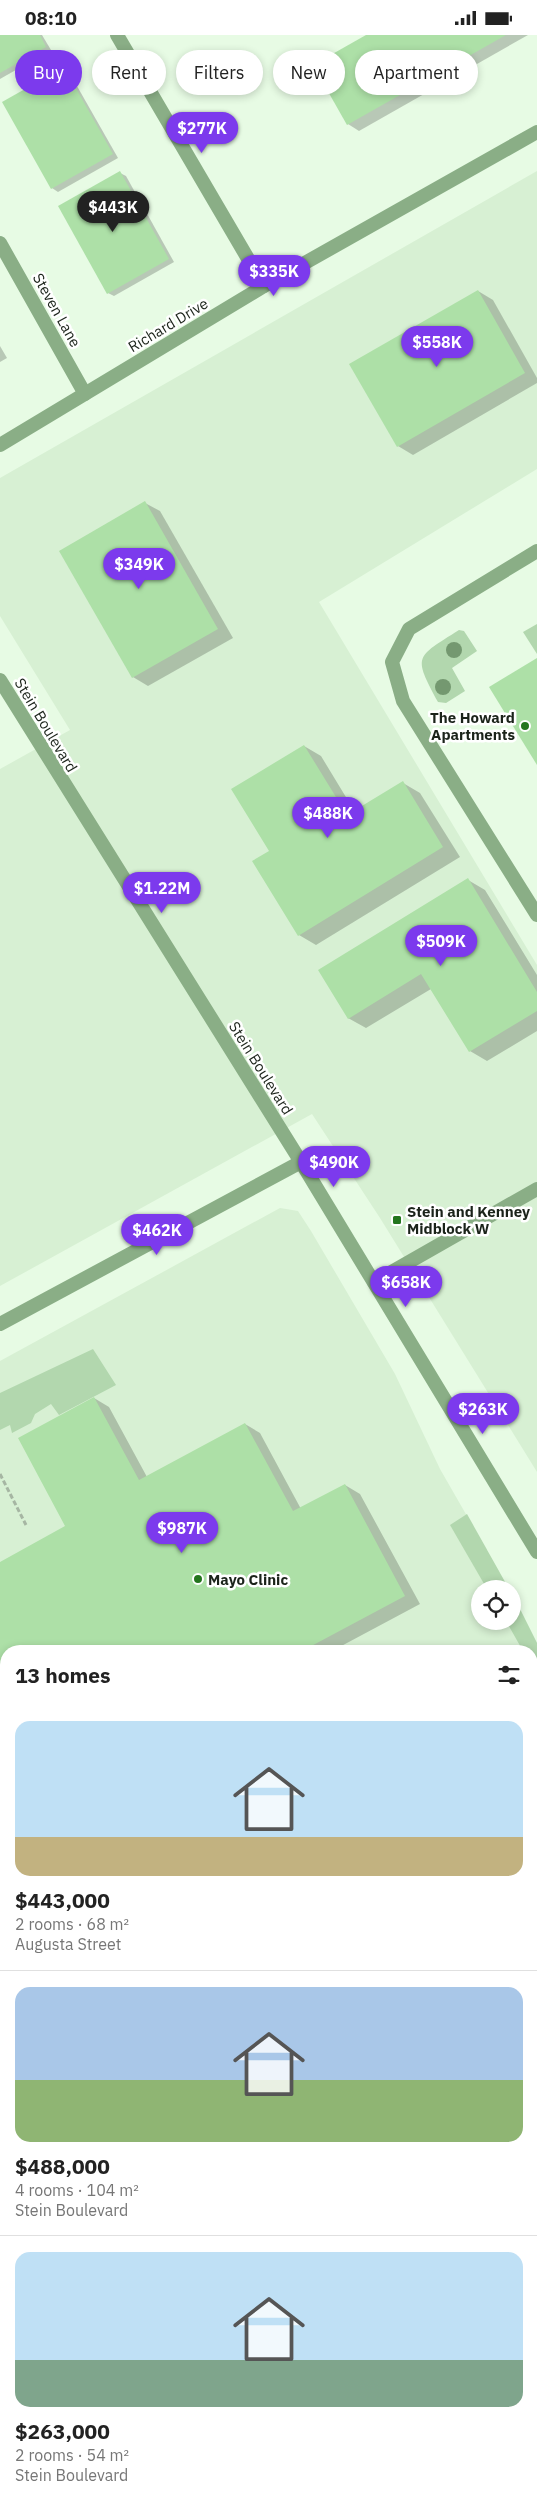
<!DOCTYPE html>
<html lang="en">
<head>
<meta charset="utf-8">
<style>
	:root { --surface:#fff; --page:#f6f6f6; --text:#222; --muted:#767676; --line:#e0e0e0; --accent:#7c3aed }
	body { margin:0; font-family:"IBM Plex Sans",sans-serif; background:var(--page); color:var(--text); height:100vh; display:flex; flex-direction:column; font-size:19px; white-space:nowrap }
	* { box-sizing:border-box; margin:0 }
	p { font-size:16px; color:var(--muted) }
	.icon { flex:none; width:28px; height:28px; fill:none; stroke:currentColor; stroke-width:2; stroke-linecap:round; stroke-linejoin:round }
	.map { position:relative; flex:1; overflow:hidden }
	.details { position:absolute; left:0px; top:1610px; width:538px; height:865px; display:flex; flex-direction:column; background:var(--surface); border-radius:20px 20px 0 0; box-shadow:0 2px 8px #0003 }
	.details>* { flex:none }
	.top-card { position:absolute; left:15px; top:15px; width:508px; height:45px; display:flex; gap:10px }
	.buttons { position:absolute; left:471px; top:1545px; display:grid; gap:10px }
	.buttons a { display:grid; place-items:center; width:50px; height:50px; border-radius:50%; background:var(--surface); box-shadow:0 2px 8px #0003; font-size:25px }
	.price { position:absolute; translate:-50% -42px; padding:0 11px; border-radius:18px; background:var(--accent); color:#fff; font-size:16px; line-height:32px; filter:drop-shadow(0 1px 2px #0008) }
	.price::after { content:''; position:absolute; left:50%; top:30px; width:15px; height:11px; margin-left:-8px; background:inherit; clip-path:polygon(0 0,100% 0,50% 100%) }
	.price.on { background:#222; color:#fff }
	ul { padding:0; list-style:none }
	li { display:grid; align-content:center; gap:10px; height:265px; padding:0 15px }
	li+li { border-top:1px solid var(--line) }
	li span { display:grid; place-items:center; height:155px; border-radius:15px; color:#555 }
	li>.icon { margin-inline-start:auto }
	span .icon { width:90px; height:90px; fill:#fffc; stroke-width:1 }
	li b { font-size:21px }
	h2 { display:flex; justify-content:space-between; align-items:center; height:60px; padding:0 15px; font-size:21px }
	.pill { padding:0 18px; border-radius:22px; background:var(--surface); box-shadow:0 2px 8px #0003; font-size:18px; line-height:45px }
	.pill.on { background:var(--accent); color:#fff }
	.status { display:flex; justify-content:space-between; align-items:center; height:35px; padding:0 25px; background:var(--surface); direction:ltr }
	.status svg { height:14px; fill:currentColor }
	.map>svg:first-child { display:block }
	.built { fill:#d7f0d3 }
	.green { fill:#b2d7ae }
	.shadow { fill:#0003 }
	.building { fill:#ade0a7 }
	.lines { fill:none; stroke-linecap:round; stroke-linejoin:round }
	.path { stroke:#a6b6a3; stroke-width:3; stroke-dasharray:5 2.5; stroke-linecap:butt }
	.service { stroke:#8aae86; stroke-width:14 }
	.minor { stroke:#8aae86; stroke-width:14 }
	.primary { stroke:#2b7125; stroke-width:14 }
	.tree { fill:#749870 }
	.poi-dot { fill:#24751e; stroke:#fff; stroke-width:2 }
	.labels { text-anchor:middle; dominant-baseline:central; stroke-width:5; stroke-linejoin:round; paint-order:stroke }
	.street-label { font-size:15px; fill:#1b231a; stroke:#fff }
	.poi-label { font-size:15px; font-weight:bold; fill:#1b231a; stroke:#fff; text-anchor:start }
</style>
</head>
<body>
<div class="status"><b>08:10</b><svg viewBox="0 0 49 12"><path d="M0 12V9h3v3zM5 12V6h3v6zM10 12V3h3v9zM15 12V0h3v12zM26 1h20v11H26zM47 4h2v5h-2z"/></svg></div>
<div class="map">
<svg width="537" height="2475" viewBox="0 0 537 2475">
	<rect width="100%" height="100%" fill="#e7fbe4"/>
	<g class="built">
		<polygon points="537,136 537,434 319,567 537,930 537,1437 380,1183 312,1079 0,1251 0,734 70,695 0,581 0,443"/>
		<polygon points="280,1173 298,1176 311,1196 395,1339 440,1434 509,1554 480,1554 480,1586 512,1586 513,1560 537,1608 531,1616 6,1616 6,1907 0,1911 0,1326"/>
		<polygon points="537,2071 537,2475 0,2475 0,2349 6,2346 6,2469 531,2469 531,2073"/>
	</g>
	<g class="green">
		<polygon points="537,589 537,619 523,597"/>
		<path d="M 459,595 L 464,596 L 477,616 L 452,633 L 465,656 L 446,668 L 438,667 C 413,620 415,623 459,595 Z"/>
		<polygon points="93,1314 116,1350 59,1380 51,1369 35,1379 31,1388 12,1398 10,1390 0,1395 0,1358"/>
		<polygon points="467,1479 509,1554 487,1554 450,1490"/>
		<polygon points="513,1560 537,1608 537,1679 536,1637 531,1630 531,1616 523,1616 506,1586 512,1586"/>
		<polygon points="6,1938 6,2006 0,2009 0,1940"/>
	</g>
	<g class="shadow">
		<polygon points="0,0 42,0 51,15 0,44"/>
		<polygon points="368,0 528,0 359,96 348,89 315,30"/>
		<polygon points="64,33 69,37 118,123 58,157 52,153"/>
		<polygon points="120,138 126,141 174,227 114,261 108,258"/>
		<polygon points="478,256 493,265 537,343 537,348 413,420 398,411"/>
		<polygon points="0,311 7,323 0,327"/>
		<polygon points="145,468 160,476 233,603 148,651 133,642 61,516"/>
		<polygon points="304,711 321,721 355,777 403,748 420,758 460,822 316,910 299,900 270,816"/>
		<polygon points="468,845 485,855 537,940 537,996 487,1026 470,1016 431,954 366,993 348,983"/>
		<polygon points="94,1363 109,1372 147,1442 245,1389 260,1398 301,1474 345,1450 360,1459 420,1569 332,1616 6,1616 6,1704 0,1692 0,1528 67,1492"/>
		<polygon points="531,2383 537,2393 537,2475 301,2475 311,2469 531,2469"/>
	</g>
	<g class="building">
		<polygon points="0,0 40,0 46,12 0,38"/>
		<polygon points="366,0 506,0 347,90 313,30"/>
		<polygon points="64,32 113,119 51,154 2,67"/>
		<polygon points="120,136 169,224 107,259 58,171"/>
		<polygon points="478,255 525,338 397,412 349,329"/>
		<polygon points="145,466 218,594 132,643 59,516"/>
		<polygon points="537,623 537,730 489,652"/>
		<polygon points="304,710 347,780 403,746 443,812 298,901 252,826 269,816 231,754"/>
		<polygon points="468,843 537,957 537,976 469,1017 421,939 348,984 318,935"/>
		<polygon points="94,1362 139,1445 245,1388 293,1476 345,1449 405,1561 302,1616 6,1616 6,1707 0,1695 0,1527 65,1491 18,1403"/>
		<polygon points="531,2399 537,2409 537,2475 298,2475 309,2469 531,2469"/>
	</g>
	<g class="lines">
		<g class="path">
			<polyline points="0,1439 26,1490"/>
			<polyline points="0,1929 6,1927"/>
			<polyline points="531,1997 537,1993"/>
			<polyline points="0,2265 6,2261"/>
		</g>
		<g class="service">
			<polyline points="0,208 85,359"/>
			<polyline points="537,516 409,594 392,627 403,666 537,880"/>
			<polyline points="374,1247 537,1154"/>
		</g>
		<g class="minor">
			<polyline points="117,0 264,251"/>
			<polyline points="0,410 264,251 537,97"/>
			<polyline points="0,645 301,1127 537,1517"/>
			<polyline points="0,1289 301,1127"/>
			<polyline points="531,2042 537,2040"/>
			<polyline points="0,2314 6,2311"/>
		</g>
		<g class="primary">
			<polyline points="531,1739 537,1731"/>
			<polyline points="531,1871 537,1868"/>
			<polyline points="0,2031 6,2028"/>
			<polyline points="0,2160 6,2156"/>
		</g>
	</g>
	<g class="tree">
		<circle cx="454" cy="615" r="8"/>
		<circle cx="443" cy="652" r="8"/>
	</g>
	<g class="poi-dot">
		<circle cx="525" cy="691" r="5"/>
		<rect x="392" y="1180" width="10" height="10" rx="2.5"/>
		<circle cx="198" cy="1544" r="5"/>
	</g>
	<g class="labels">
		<g class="street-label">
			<text transform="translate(57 275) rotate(61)">Steven Lane</text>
			<text transform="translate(168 290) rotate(-31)">Richard Drive</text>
			<text transform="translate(46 690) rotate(59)">Stein Boulevard</text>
			<text transform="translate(261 1033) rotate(58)">Stein Boulevard</text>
		</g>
		<g class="poi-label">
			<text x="515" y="682" text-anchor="end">The Howard<tspan x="515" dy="17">Apartments</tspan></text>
			<text x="407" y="1176">Stein and Kenney<tspan x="407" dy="17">Midblock W</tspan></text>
			<text x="208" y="1544">Mayo Clinic</text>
		</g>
	</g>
</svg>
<div class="buttons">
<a><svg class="icon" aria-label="locate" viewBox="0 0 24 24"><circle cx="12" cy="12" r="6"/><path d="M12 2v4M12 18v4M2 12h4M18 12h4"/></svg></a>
</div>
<b class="price" style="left:202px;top:119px">$277K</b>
<b class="price on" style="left:113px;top:198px">$443K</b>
<b class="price" style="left:274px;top:262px">$335K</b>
<b class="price" style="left:437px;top:333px">$558K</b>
<b class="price" style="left:139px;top:555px">$349K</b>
<b class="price" style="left:328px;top:804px">$488K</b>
<b class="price" style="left:162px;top:879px">$1.22M</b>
<b class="price" style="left:441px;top:932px">$509K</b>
<b class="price" style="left:334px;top:1153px">$490K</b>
<b class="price" style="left:157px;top:1221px">$462K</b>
<b class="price" style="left:406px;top:1273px">$658K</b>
<b class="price" style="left:483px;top:1400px">$263K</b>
<b class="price" style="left:182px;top:1519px">$987K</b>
<div class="top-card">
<a class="pill on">Buy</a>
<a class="pill">Rent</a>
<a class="pill">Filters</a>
<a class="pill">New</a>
<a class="pill">Apartment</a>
</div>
<section class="details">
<h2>13 homes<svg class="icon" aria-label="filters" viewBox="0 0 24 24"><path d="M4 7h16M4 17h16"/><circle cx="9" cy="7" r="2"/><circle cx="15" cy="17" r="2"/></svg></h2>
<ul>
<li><span style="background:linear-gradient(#bfe0f5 75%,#c2b280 0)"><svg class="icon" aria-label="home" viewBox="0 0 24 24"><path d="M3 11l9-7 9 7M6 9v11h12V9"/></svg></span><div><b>$443,000</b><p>2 rooms · 68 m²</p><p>Augusta Street</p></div></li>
<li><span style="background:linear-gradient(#a9c7e8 60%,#8fb573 0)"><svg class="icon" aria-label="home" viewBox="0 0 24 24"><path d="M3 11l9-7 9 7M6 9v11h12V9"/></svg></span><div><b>$488,000</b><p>4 rooms · 104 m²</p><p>Stein Boulevard</p></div></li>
<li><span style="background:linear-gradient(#bfe0f5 70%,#7fa58c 0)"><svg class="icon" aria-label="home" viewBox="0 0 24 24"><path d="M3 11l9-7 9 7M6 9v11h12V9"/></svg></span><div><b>$263,000</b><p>2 rooms · 54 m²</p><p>Stein Boulevard</p></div></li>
</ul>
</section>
</div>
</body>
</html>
